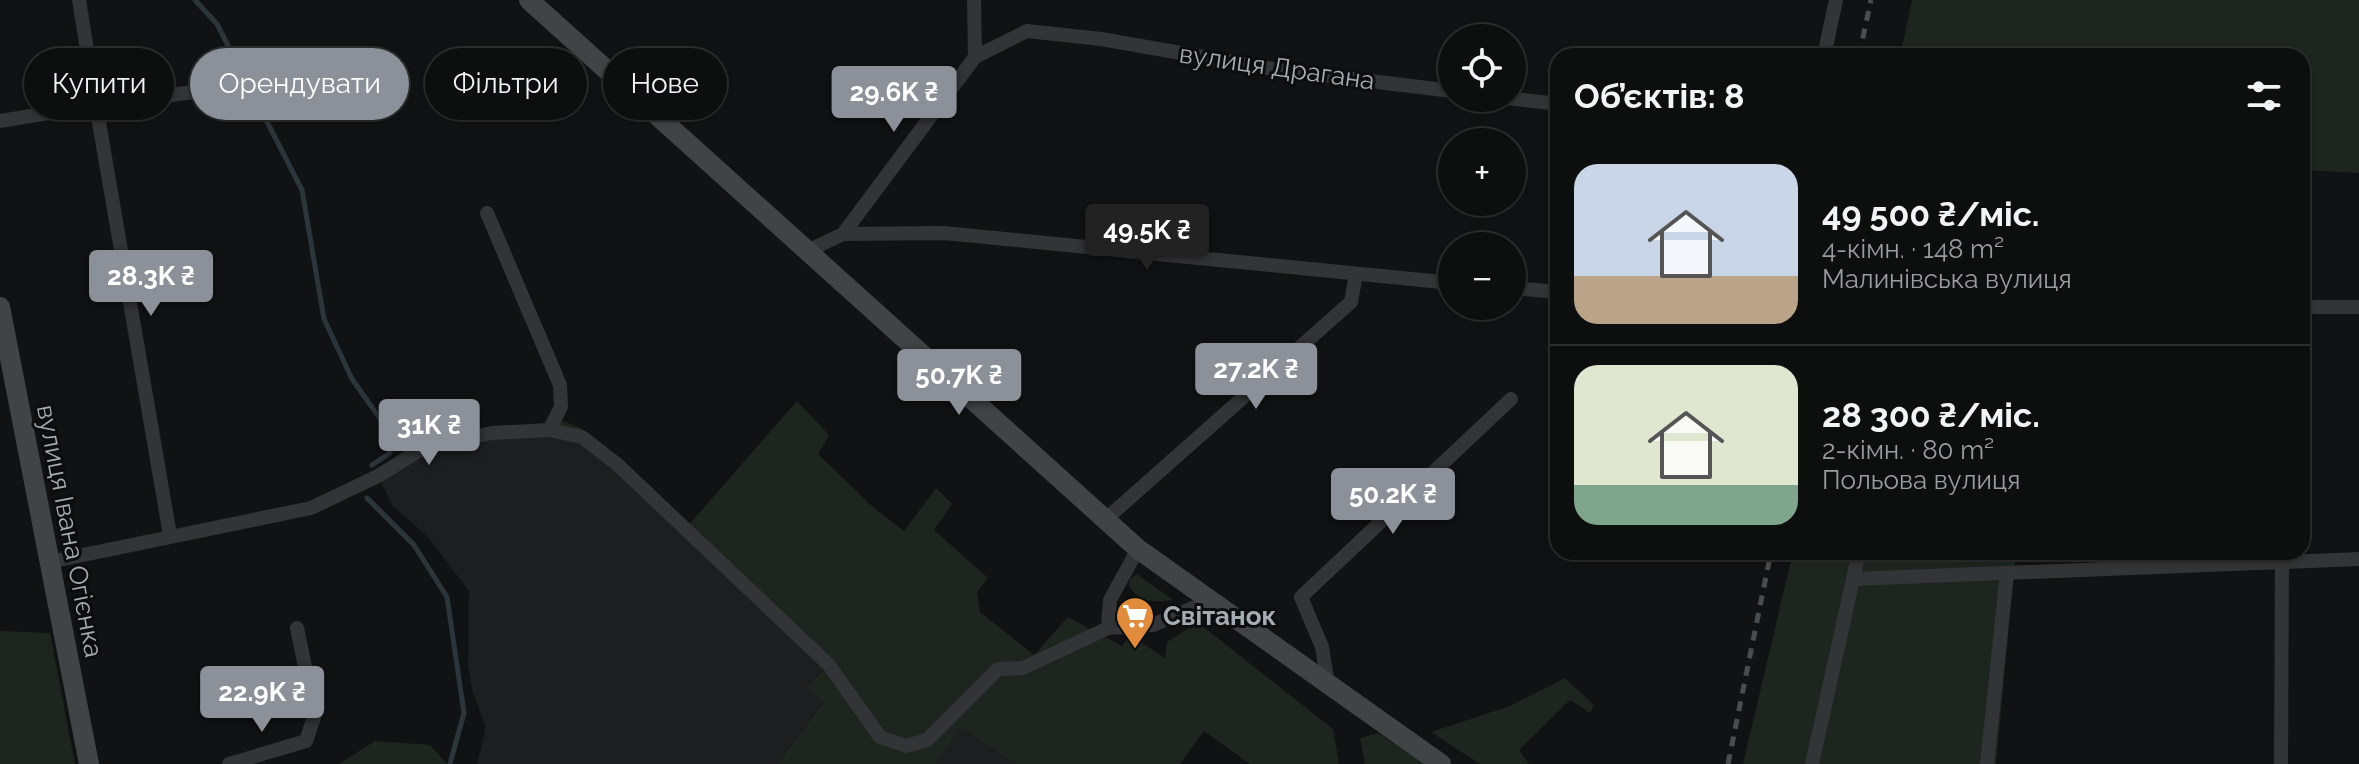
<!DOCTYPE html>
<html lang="uk">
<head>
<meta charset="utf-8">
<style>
	:root { --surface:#0d0e0e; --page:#161717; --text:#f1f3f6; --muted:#9a9c9e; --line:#2d2e2e; --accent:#8c9099 }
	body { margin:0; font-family:Raleway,sans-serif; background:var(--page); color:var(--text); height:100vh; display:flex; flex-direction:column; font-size:30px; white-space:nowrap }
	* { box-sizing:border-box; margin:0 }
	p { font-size:26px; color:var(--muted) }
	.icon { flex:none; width:44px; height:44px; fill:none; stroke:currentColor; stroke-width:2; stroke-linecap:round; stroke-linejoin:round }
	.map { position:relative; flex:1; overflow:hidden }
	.side { position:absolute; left:1550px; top:48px; width:760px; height:512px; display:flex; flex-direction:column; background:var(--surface); border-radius:24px; box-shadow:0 2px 6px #0004,0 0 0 2px var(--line) }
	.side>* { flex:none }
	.hud { position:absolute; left:24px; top:48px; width:760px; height:72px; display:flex; gap:16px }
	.tools { position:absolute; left:1438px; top:24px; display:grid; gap:16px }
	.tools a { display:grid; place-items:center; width:88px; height:88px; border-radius:50%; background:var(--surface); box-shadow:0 2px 6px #0004,0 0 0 2px var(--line); font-size:40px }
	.price { position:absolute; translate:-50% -68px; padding:0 18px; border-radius:8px; background:var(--accent); color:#fff; font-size:26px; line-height:52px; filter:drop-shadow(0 2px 4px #0008) }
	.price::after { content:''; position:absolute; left:50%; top:48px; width:24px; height:18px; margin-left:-12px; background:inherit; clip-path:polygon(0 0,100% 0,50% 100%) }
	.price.selected { background:#222; color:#fff }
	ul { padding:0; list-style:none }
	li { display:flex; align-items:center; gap:24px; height:200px; padding:0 24px }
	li+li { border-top:2px solid var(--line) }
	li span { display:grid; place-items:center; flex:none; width:224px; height:160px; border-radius:24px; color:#555 }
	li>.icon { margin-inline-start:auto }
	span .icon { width:96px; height:96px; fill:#fffc; stroke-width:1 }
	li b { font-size:34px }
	h2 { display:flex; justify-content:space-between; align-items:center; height:96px; padding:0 24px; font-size:34px }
	.pill { padding:0 28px; border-radius:36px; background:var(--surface); box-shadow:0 2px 6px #0004,0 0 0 2px var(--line); font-size:28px; line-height:72px }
	.pill.selected { background:var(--accent); color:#fff }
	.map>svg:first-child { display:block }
	.built { fill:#1d1e20 }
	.green { fill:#1e251e }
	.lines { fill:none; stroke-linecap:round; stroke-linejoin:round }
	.stream { stroke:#2c363a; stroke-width:5 }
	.street { stroke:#333437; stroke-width:14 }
	.secondary { stroke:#414447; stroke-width:20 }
	.rail { stroke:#4a4d50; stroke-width:5; stroke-dasharray:10 8; stroke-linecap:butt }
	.labels { text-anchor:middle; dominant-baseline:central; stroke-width:6; stroke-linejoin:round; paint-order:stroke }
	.street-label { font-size:26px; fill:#a4abb2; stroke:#0c0d0e }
	.poi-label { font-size:26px; font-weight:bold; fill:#a4abb2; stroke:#0c0d0e; text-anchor:start }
</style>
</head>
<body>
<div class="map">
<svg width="2359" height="764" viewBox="0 0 2359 764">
	<rect width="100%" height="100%" fill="#111213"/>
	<g class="built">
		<polygon points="557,432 590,448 827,667 815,677 823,701 777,764 477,764 486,727 473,693 468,664 469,591 428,537 392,505 378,476 397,463 434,451 490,440"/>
		<polygon points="961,726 1016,764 936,764"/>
	</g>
	<g class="green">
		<polygon points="1912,0 2359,0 2359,173 2302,170 2302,56 1900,56"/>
		<polygon points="797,401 829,435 818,454 873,507 904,531 936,488 952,504 934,530 988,578 977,592 980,612 1034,655 1068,617 1122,646 1130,635 1165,658 1167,642 1194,625 1201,625 1333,729 1339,764 1250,764 1204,731 1180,764 1016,764 961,727 936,764 777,764 823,702 807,686 827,667 607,461 571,438 533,428 563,421 581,428 687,527"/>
		<polygon points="1793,552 2016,552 1996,764 1743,764"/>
		<path d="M 1137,574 L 1173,600 C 1154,602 1140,604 1129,586 L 1130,579 Z"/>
		<polygon points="0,631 50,633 75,764 0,764"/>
		<polygon points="1565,678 1594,705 1590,713 1570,700 1519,750 1529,764 1480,764 1431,732 1510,706"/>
		<polygon points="1378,733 1426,764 1365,764 1360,738"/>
		<polygon points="375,741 430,745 447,764 339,764"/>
	</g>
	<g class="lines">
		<g class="stream">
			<polyline points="195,0 217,24 302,190 324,319 352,379 386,427 390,453 372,465"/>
			<polyline points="367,498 414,545 447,597 464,713 450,764"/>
		</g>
		<g class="street">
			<polyline points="79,0 96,105 223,88"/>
			<polyline points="974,0 975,57"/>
			<polyline points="1824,56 1836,0"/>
			<polyline points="1507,98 1558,104"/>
			<polyline points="0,121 96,105 170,535"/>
			<polyline points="843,234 944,233 1452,283"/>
			<polyline points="807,251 843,234 975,57 1027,31 1101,39 1279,70 1452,91"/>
			<polyline points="1512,288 1558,292"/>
			<polyline points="2302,307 2359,307"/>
			<polyline points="549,430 582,437 618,465 829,665 880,737 906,746 927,740 998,669 1023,668 1108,628 1153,625 1209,601"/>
			<polyline points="1106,519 1351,302 1356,274"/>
			<polyline points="49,562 311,508 378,476 425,447 492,433 549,430 561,407 560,385 487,213"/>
			<polyline points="1853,579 2359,559"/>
			<polyline points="1108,628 1110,600 1138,549"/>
			<polyline points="1328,685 1322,647 1301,597 1511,399"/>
			<polyline points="229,764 306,741 315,714 297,628"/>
			<polyline points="1812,764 1859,552"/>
			<polyline points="1987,764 2007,573"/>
			<polyline points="2281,764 2282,559"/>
		</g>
		<g class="secondary">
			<polyline points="529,0 1138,549 1441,764"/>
			<polyline points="0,307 89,764"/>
		</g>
		<g class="rail">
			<polyline points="1859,56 1871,0"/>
			<polyline points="1728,764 1771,552"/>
		</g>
	</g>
	<defs>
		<symbol id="supermarket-pin" viewBox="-11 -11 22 30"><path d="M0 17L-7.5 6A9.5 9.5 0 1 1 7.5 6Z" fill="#e08c3c" stroke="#0c0d0e"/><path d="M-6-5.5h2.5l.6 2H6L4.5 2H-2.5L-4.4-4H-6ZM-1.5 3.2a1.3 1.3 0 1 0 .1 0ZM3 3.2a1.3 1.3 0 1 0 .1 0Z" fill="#fff"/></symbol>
	</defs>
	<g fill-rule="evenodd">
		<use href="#supermarket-pin" x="1113" y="594" width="44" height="60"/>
	</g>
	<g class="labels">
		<g class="street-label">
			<text transform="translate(1277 67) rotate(8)">вулиця Драгана</text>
			<text transform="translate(70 531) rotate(79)">вулиця Івана Огієнка</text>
		</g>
		<g class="poi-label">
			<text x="1163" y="616">Світанок</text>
		</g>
	</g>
</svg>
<div class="tools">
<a><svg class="icon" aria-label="locate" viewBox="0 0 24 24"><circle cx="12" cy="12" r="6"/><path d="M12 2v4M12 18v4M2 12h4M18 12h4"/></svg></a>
<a>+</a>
<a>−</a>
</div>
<b class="price" style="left:894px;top:134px">29.6K ₴</b>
<b class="price selected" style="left:1147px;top:272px">49.5K ₴</b>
<b class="price" style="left:151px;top:318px">28.3K ₴</b>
<b class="price" style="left:1256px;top:411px">27.2K ₴</b>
<b class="price" style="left:959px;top:417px">50.7K ₴</b>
<b class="price" style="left:429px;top:467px">31K ₴</b>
<b class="price" style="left:1393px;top:536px">50.2K ₴</b>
<b class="price" style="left:262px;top:734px">22.9K ₴</b>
<div class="hud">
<a class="pill">Купити</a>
<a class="pill selected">Орендувати</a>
<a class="pill">Фільтри</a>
<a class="pill">Нове</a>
</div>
<section class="side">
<h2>Об’єктів: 8<svg class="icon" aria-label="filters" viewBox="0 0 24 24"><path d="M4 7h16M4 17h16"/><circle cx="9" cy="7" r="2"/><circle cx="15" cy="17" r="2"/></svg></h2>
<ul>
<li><span style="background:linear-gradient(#c9d6e8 70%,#b9a48a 0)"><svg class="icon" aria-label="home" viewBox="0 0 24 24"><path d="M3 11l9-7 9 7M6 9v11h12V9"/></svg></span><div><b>49 500 ₴/міс.</b><p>4-кімн. · 148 m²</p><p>Малинівська вулиця</p></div></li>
<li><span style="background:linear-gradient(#dfe7d0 75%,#7fa58c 0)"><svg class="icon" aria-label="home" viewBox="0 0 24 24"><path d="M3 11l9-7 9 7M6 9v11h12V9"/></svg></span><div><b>28 300 ₴/міс.</b><p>2-кімн. · 80 m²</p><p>Польова вулиця</p></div></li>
</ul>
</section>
</div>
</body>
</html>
